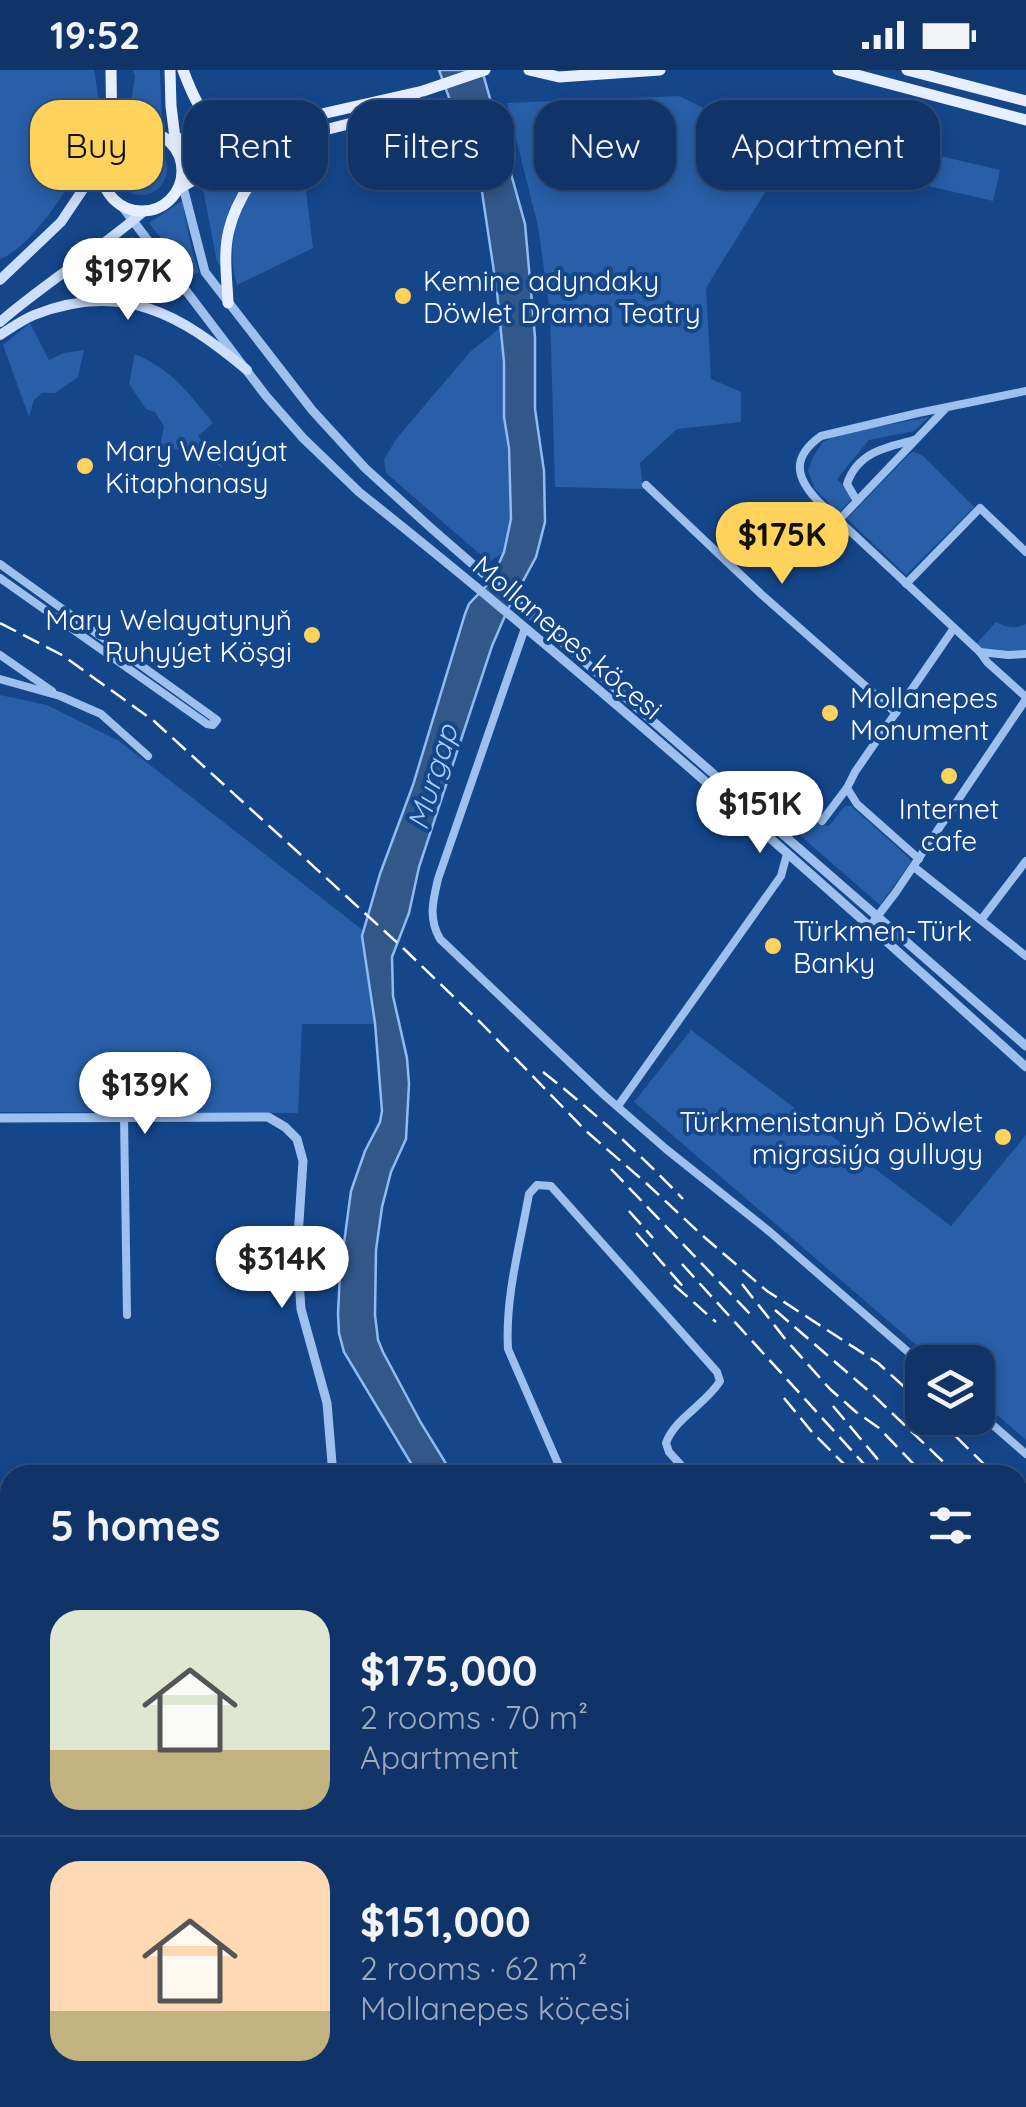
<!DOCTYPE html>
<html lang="en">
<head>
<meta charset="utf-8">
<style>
	:root { --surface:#103468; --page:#193c6e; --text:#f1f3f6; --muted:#9caac0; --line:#304f7c; --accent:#ffd35b }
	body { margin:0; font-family:Quicksand,sans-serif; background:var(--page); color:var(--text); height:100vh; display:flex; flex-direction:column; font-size:38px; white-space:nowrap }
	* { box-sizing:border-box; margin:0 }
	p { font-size:32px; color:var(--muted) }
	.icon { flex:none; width:55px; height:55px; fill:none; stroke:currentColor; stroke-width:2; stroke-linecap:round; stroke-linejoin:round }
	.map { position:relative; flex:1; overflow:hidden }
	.drawer { position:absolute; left:0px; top:1395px; width:1028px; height:642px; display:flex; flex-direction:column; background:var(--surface); border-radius:30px 30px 0 0; box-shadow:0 5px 15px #0003,0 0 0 2px var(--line) }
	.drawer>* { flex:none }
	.banner { position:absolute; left:30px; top:30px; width:968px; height:90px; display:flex; gap:20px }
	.tools { position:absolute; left:905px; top:1275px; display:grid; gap:20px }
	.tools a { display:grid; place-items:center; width:90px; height:90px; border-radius:20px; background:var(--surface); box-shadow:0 5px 15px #0003,0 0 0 2px var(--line); font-size:50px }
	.price { position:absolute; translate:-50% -85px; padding:0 22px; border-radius:35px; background:#fff; color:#222; font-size:32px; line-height:65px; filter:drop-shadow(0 2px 5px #0008) }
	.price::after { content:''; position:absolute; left:50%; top:60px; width:30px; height:22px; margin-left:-15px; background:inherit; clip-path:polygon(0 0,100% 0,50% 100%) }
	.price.active { background:var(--accent); color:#111 }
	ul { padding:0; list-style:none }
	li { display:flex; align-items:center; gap:30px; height:250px; padding:0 50px }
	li+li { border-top:2px solid var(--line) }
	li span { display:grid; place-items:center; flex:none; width:280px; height:200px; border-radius:30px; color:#555 }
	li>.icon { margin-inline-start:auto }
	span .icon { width:120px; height:120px; fill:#fffc; stroke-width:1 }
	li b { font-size:42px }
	h2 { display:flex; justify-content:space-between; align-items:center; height:120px; padding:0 50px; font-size:42px }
	.pill { padding:0 35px; border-radius:30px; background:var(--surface); box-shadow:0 5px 15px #0003,0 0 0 2px var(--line); font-size:35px; line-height:90px }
	.pill.active { background:var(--accent); color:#111 }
	.status { display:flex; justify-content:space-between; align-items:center; height:70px; padding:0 50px; background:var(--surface); direction:ltr }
	.status svg { height:28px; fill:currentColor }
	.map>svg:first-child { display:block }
	.green { fill:#285fa8 }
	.water { fill:#325789; stroke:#8fbbf2; stroke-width:2.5 }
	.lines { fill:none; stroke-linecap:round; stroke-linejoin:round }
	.minor { stroke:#9dc0ef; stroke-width:8 }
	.tertiary { stroke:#9dc0ef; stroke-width:9 }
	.secondary { stroke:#cbdefa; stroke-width:10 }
	.primary { stroke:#e5efff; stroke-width:11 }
	.rail { stroke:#fff; stroke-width:2.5; stroke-dasharray:18 8; stroke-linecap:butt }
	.poi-dot { fill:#ffd35b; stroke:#15468a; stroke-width:4 }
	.labels { text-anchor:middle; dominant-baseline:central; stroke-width:8; stroke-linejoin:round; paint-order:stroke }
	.poi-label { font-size:28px; fill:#fff; stroke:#15468a; text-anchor:start }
	.street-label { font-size:28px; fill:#fff; stroke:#15468a }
	.water-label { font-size:30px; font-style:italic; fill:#a9cbf6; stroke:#15468a }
</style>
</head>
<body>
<div class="status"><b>19:52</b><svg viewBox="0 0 49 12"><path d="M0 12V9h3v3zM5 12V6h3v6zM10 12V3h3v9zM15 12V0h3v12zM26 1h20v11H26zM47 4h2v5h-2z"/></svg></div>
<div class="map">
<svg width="1026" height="2037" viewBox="0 0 1026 2037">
	<rect width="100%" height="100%" fill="#15468a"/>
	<g class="green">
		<path d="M 0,0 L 94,0 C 97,19 101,37 97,56 C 89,91 35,177 0,189 Z"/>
		<polygon points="133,0 160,0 162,58 140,53 127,57 135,6"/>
		<polygon points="679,26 751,61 777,103 706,218 711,309 741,322 741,352 677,359 640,393 643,419 555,417 550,243 538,156 507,33"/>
		<circle cx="141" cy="99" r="26"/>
		<path d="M 286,79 L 302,88 L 313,178 L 237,215 C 226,179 235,138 258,108 C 266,97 277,88 286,79 Z"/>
		<polygon points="923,82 1000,100 993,131 916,113"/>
		<path d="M 263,86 C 229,128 223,147 224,200 L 217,192 L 203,119 L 231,98 Z"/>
		<polygon points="182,131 192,181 199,202 191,207 149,153"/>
		<path d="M 132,166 L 172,221 C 167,223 161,226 156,227 C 130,228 117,203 107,184 Z"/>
		<polygon points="30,253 49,290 64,283 84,280 78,307 55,323 42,323 34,330 29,347 3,275"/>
		<polygon points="501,257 511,449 504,482 489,492 386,403 384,389 397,368 470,282"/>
		<path d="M 135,284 C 172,300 188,322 213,353 L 198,366 L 223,398 L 196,383 L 160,376 L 164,356 L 155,342 L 146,339 L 129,314 Z"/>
		<polygon points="929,347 914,361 869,370 837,409 853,427 839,443 815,419 808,401 813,387 823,372 840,364"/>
		<polygon points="914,382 923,386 974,437 906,505 847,449 909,384"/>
		<path d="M 996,552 C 1007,558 1015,559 1026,554 L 1026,584 L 980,582 L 974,576 Z"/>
		<polygon points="0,625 47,635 119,671 364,861 362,874 375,954 302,954 298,1043 0,1042"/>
		<polygon points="772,711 807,719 820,736 815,750 821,755 829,756 845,736 851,736 908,787 911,792 880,835 772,741 767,718"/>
		<polygon points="691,960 951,1156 1026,1065 1026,1370 978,1328 978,1292 936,1292 634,1032"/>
	</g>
	<polygon class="water" points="439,0 482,0 525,154 535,267 535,339 544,401 545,452 536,487 508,539 492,576 419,797 409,843 392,887 393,926 407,988 409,1014 406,1069 391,1102 382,1137 376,1180 375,1245 378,1270 383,1282 421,1353 453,1405 418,1405 344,1282 339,1263 338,1244 340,1203 351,1121 365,1081 380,1052 382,1041 375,953 362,866 380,804 413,715 465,544 469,534 487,515 496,500 504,482 511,449 509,378 504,347 504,292 497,222 481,115"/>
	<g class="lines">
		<g class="minor">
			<path d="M 1026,321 L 918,343 L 821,366 C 790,388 796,409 820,433 L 980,582 L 987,592 L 1026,627"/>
			<polyline points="646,415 761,524 896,643"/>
			<path d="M 857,431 L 847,414 C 857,383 885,377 914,370"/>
			<polyline points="839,450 946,338"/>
			<polyline points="0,494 217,650 213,655 207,654 0,508"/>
			<polyline points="906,514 980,438 1026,482"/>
			<path d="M 525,558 L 438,809 C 433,831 428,848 440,869 L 604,1025 L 666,1079 L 770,1162 L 922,1294"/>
			<polyline points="980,582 1008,585 1026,584"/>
			<polyline points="0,585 52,621"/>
			<polyline points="0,609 60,626 101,644 148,686"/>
			<polyline points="822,751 847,718"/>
			<polyline points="919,789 857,734 847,718 855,702 954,558"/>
			<polyline points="914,797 1026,886"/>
			<polyline points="981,850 1026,791"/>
			<polyline points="870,856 896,822 1026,629"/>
			<polyline points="618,1036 781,806 787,784"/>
			<polyline points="124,1047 127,1245"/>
			<polyline points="978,1342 1026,1384"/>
			<path d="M 563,1405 L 508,1279 C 505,1227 520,1175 529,1124 L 537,1115 L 551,1116 L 717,1302 L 720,1311 C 706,1334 675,1348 666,1373 L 669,1382 L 690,1405"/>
			<polyline points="0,1460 10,1459"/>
			<polyline points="0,1611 10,1611"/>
			<polyline points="0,2028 431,2037"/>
			<polyline points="477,2028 480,2037"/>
			<polyline points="843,2028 847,2037"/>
		</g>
		<g class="tertiary">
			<polyline points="181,109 205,202 312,340 365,398 431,458 1026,976"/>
			<path d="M 121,135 L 266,326 L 303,368 L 359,422 C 589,605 808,800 1026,997"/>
			<polyline points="0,1048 268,1047 285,1057 297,1069 303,1091 297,1182 301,1239 327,1333 333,1405"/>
			<polyline points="0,1886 10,1886"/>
			<polyline points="339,2028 339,2037"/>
		</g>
		<g class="secondary">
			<polyline points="0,210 61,152 102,91"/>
			<path d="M 0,252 C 46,212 98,181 144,141"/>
			<path d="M 0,265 C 11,258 22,250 34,245 C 122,210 180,244 247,300"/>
		</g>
		<g class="primary">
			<polyline points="111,0 112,73"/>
			<polyline points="170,0 171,36 176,76"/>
			<path d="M 183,0 C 193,26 203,55 233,60"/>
			<polyline points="529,0 559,7 660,0"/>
			<polyline points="838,0 1026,50"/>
			<polyline points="907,0 1026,31"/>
			<circle cx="142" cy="101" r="40"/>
			<polyline points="169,70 242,62 423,21 485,0"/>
			<polyline points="178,119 220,95 265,75 380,46 415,26"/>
			<path d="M 228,233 C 227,209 223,183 229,160 C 237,126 261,97 283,71"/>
		</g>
		<g class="rail">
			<polyline points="0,553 62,585 154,651 402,877 481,953 586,1061 646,1113 703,1166 767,1221 878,1293 922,1333"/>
			<path d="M 543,1002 C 593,1041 639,1083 683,1129"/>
			<polyline points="611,1099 753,1247"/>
			<polyline points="629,1141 653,1168"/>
			<polyline points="636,1163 686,1220"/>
			<polyline points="682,1194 874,1405"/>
			<polyline points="742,1214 786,1270 830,1319 856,1342 879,1358 924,1405"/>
			<polyline points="674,1215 716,1252"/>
			<polyline points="775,1240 871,1323 957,1405"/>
			<polyline points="784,1328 812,1362 848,1398"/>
			<polyline points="833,1336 891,1405"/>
			<polyline points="937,1348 995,1405"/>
			<polyline points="1018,1428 1026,1437"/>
			<polyline points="1018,1452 1026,1461"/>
			<polyline points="1018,1480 1026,1490"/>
			<polyline points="1018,1514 1026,1523"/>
			<polyline points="1018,1544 1026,1553"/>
			<polyline points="1018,1584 1026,1593"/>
			<polyline points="1018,1607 1026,1615"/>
			<polyline points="1018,1929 1026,1957"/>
			<polyline points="1018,1971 1026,1998"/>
			<polyline points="1018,2017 1024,2037"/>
			<polyline points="994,2028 996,2037"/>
		</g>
	</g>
	<g class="poi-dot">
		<circle cx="403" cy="226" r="10"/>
		<circle cx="85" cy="396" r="10"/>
		<circle cx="312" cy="565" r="10"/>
		<circle cx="830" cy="643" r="10"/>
		<circle cx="949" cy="706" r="10"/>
		<circle cx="773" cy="876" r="10"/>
		<circle cx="1003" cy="1067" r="10"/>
	</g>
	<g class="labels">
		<g class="poi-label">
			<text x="423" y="210">Kemine adyndaky<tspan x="423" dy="32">Döwlet Drama Teatry</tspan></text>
			<text x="105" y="380">Mary Welaýat<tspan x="105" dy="32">Kitaphanasy</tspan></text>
			<text x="292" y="549" text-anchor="end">Mary Welayatynyň<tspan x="292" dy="32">Ruhyýet Köşgi</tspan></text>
			<text x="850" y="627">Mollanepes<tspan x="850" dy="32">Monument</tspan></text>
			<text x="949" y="738" text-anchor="middle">Internet<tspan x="949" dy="32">cafe</tspan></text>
			<text x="793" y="860">Türkmen-Türk<tspan x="793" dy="32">Banky</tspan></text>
			<text x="983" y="1051" text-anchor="end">Türkmenistanyň Döwlet<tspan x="983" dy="32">migrasiýa gullugy</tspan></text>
		</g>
		<g class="street-label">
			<text transform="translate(568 567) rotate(40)">Mollanepes köçesi</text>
		</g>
		<g class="water-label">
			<text transform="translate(432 707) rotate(-73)">Murgap</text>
		</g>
	</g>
</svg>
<div class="tools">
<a><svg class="icon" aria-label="layers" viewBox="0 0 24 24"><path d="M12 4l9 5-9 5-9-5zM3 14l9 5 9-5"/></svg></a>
</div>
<b class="price" style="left:128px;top:253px">$197K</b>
<b class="price active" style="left:782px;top:517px">$175K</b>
<b class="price" style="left:760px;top:786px">$151K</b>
<b class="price" style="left:145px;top:1067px">$139K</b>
<b class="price" style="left:282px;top:1241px">$314K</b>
<div class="banner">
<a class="pill active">Buy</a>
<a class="pill">Rent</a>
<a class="pill">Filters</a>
<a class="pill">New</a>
<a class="pill">Apartment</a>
</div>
<section class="drawer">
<h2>5 homes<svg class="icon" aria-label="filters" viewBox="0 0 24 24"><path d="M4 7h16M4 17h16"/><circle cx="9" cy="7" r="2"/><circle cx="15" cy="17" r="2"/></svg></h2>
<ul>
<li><span style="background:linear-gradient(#dfe7d0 70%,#c2b280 0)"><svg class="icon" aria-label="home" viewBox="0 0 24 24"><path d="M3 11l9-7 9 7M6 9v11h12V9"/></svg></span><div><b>$175,000</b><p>2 rooms · 70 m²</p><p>Apartment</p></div></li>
<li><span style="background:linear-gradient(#ffd9b3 75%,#c2b280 0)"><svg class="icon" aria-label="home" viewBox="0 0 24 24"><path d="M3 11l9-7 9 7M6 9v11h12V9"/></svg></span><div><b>$151,000</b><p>2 rooms · 62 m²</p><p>Mollanepes köçesi</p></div></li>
</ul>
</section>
</div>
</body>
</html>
